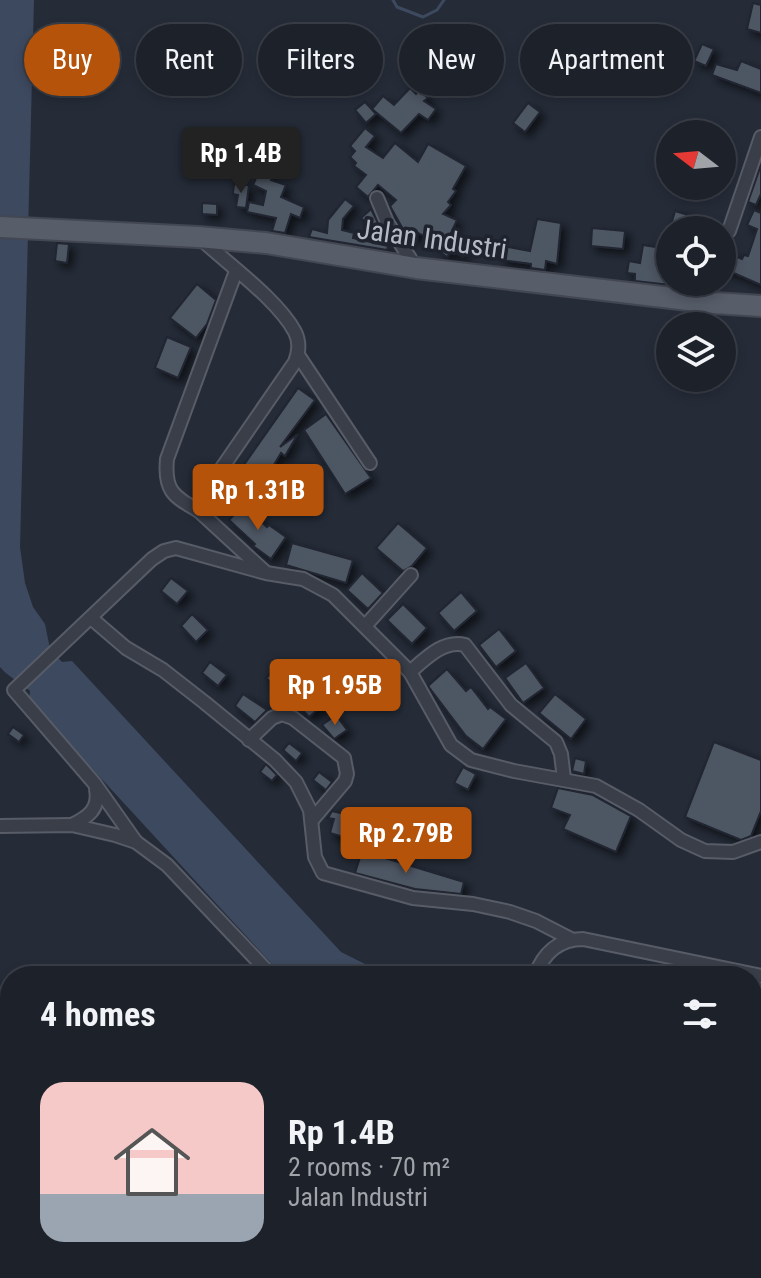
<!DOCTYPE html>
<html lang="en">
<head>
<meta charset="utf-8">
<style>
	:root { --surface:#1c212a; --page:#292e36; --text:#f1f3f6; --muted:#a0a3a8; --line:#3a3e47; --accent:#b45309 }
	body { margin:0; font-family:"Roboto Condensed",sans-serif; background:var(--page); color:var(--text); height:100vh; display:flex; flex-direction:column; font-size:30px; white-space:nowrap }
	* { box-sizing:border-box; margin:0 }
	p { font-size:26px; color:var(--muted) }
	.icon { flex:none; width:44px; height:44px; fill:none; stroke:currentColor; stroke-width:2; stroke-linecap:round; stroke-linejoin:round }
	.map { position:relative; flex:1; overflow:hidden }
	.details { position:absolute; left:0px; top:966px; width:762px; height:312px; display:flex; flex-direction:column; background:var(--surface); border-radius:32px 32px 0 0; box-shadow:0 4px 12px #0003,0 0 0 2px var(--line) }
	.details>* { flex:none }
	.banner { position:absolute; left:24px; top:24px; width:714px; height:72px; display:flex; gap:16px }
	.needle { width:52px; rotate:286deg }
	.fabs { position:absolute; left:656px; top:120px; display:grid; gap:16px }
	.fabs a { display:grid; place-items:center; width:80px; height:80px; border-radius:50%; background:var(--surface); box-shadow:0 4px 12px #0003,0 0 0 2px var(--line); font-size:40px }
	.price { position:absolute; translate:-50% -68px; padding:0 18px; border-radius:8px; background:var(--accent); color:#fff; font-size:26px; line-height:52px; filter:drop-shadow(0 2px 4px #0008) }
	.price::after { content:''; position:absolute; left:50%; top:48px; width:24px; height:18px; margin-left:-12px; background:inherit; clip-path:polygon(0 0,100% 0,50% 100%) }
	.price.current { background:#222; color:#fff }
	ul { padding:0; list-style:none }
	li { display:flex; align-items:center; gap:24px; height:200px; padding:0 40px }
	li span { display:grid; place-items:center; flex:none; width:224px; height:160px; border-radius:24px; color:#555 }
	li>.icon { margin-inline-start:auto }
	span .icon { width:96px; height:96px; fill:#fffc; stroke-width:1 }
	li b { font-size:34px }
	h2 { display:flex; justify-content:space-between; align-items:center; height:96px; padding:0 40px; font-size:34px }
	.chip { padding:0 28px; border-radius:36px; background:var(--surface); box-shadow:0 4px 12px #0003,0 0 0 2px var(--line); font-size:28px; line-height:72px }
	.chip.current { background:var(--accent); color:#fff }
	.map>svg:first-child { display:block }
	.water { fill:#3d495f }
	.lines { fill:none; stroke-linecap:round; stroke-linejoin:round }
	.stream { stroke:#3d495f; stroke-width:3 }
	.building { fill:#4e5664; stroke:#202530; stroke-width:2; filter:url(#shadow) }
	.street-casing { stroke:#575c67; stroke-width:16 }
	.primary-casing { stroke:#424752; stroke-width:24 }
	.street { stroke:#393e49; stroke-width:12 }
	.primary { stroke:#575d69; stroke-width:20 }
	.labels { text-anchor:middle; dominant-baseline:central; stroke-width:7; stroke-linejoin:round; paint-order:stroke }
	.street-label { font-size:28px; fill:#b4b9c5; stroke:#1e232e }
</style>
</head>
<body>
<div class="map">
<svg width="761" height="1278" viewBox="0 0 761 1278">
	<defs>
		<filter id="shadow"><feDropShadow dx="5" dy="5" stdDeviation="4" flood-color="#0009"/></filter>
	</defs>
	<rect width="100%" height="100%" fill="#252c38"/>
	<g class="water">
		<path d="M 0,0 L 34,0 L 20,547 L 25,583 L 33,607 L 45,624 L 50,649 L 62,662 L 72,661 L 341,952 L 373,968 L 405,976 L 283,976 L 29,700 L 30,691 C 20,681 9,678 0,667 Z"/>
		<polygon points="0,1036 10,1037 10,1192 0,1190"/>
		<polygon points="752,1205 761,1209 761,1278 498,1278 501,1268 752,1268"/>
		<polygon points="250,1268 458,1268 456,1278 297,1278"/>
	</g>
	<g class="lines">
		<polyline class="stream" points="393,0 397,7 423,17 437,10 444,0"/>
	</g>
	<g class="building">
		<polygon points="753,3 761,5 761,33 747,29"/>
		<polygon points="702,44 714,49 706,66 694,61"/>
		<polygon points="741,61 761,69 761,93 712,75 716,64 737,70"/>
		<polygon points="410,88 416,94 419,90 428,98 424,101 436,109 428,120 419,114 401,133 372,109 383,96 394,105"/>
		<polygon points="365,102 376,114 366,123 355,110"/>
		<polygon points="528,103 540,112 525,132 513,123"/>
		<polygon points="365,128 375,136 366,147 383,158 395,143 418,162 428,144 466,166 453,189 456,191 448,202 451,205 443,214 457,220 448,240 466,253 463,257 452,251 447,257 439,251 443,246 418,233 409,240 390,206 396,200 378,185 368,197 356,187 366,175 354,166 356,163 350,157 355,151 350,146"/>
		<polygon points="761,165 761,194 756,205 748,202"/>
		<polygon points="259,171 272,176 271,180 286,185 281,197 304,207 300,218 291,214 285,233 272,231 276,218 247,212 249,202 263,205 266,191 253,185"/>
		<polygon points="234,184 249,185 246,208 236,207 238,195 233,194"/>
		<polygon points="345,199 354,206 343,219 342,230 354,233 353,238 388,246 387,250 309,237 312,229 327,233 328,220"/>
		<polygon points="202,203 217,204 217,215 202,214"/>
		<polygon points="371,209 379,225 375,229 372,229 361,218"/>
		<polygon points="754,210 761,213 761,285 722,268 722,251 742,259 744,255 748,256 757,229 747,225"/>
		<polygon points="675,211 698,218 695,230 671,225"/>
		<polygon points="537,219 561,223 557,264 546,261 545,270 531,268 531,264 501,260 503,246 530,251"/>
		<polygon points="592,228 625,231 623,249 591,246"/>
		<polygon points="57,243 69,244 67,263 55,261"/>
		<polygon points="643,245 662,248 661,256 670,257 670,285 635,281 635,274 627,273 629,261 640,263"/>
		<polygon points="197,284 216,300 207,324 196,338 170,318"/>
		<polygon points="167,337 191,347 178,378 155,368"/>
		<polygon points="298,388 315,400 280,447 298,434 285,456 281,453 263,483 241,469"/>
		<polygon points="326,414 371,478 345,494 304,430"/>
		<polygon points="243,505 267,527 269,525 286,537 271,559 253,546 255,544 229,520"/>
		<polygon points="398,523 427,548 412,566 403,571 376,548"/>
		<polygon points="292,543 353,560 346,583 286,565"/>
		<polygon points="362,573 383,593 368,609 347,590"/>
		<polygon points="171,578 188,591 177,604 161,591"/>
		<polygon points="461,592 477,611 454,631 438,613"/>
		<polygon points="403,604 427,628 412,644 387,620"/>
		<polygon points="192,614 208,630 196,642 181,626"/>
		<polygon points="499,629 516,651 496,667 479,645"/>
		<polygon points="210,662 227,675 218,686 202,673"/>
		<polygon points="526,663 544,688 523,703 505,678"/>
		<polygon points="278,666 291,680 279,691 266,678"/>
		<polygon points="447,669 466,691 471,687 488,709 490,707 506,719 483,749 466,736 428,686"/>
		<polygon points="313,692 324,704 309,717 298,705"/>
		<polygon points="243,694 267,710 255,722 235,706"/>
		<polygon points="555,694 586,719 571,739 539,713"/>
		<polygon points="336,715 347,730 334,739 322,725"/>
		<polygon points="13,727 24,735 19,742 8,734"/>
		<polygon points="714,742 761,760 761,811 751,836 741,840 685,817"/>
		<polygon points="289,743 302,753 296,761 283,750"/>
		<polygon points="575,758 586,761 584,774 572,771"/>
		<polygon points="266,764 277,775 272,781 260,772"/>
		<polygon points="463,767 476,774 468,790 454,783"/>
		<polygon points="319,772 332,782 326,790 313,780"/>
		<polygon points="558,788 593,795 631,816 616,852 563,829 570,815 551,808"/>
		<polygon points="332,811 353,816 350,839 330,833 334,819 328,818"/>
		<polygon points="362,851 464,882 461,894 415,889 355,873"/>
		<polygon points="644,966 660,969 659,976 642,976"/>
	</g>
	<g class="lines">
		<defs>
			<g id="street">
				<polyline points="377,198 387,222 416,268"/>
				<polyline points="729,231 761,137"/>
				<path d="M 201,239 C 228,264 278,300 295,332 C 300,342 299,352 295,362 L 215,478 L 199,511 L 264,571"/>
				<polyline points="298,355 370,463"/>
				<path d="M 199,511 C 173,496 164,491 167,459 L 236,271"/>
				<polyline points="91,618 126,648 163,670 204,702 275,760 296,782 310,810 315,857 323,873 413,898 473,904 510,912 536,921 571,939"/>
				<polyline points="366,625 411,575"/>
				<path d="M 410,672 C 425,659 444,639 465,645 L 511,705 L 556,742 L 561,754 L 564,779"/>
				<polyline points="249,740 272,718 282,714 293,718 344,758 347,774 345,781 312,820"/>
				<path d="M 72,825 C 88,817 100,809 96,789"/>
				<polyline points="0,826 72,825 115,835 136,842 167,865 272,976"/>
				<polyline points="136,842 95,784 14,690 152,559 164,551 176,548 266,573 303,579 333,595 410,672 451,745 471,760 514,771 596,786 639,810 681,840 705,851 733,852 761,842"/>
				<path d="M 535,976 C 543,954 558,939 583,939 L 761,976"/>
				<polyline points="473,1278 475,1268"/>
			</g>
			<polyline id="primary" points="0,227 198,237 266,243 416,268 714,303 761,306"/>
		</defs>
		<use href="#street" class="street-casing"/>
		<use href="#primary" class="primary-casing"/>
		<use href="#street" class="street"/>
		<use href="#primary" class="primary"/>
	</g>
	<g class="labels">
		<g class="street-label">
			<text transform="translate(432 239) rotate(8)">Jalan Industri</text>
		</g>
	</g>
</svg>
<div class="fabs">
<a><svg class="needle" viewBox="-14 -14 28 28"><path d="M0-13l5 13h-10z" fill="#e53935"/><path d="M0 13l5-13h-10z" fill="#a0a3a8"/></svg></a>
<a><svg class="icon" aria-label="locate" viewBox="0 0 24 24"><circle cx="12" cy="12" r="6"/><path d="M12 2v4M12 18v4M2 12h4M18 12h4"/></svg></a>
<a><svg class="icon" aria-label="layers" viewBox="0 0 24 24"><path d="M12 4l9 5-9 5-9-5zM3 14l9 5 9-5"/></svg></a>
</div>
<b class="price current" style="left:241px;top:195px">Rp 1.4B</b>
<b class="price" style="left:258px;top:532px">Rp 1.31B</b>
<b class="price" style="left:335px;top:727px">Rp 1.95B</b>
<b class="price" style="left:406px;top:875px">Rp 2.79B</b>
<div class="banner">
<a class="chip current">Buy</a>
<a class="chip">Rent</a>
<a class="chip">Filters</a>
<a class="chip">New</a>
<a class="chip">Apartment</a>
</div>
<section class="details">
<h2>4 homes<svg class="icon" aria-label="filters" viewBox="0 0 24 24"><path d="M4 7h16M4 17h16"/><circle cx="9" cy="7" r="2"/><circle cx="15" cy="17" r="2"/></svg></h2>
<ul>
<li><span style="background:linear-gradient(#f6c9c9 70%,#9aa5b1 0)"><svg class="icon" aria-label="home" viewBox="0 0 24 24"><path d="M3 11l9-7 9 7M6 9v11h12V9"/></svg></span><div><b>Rp 1.4B</b><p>2 rooms · 70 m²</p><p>Jalan Industri</p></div></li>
</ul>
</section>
</div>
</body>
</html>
